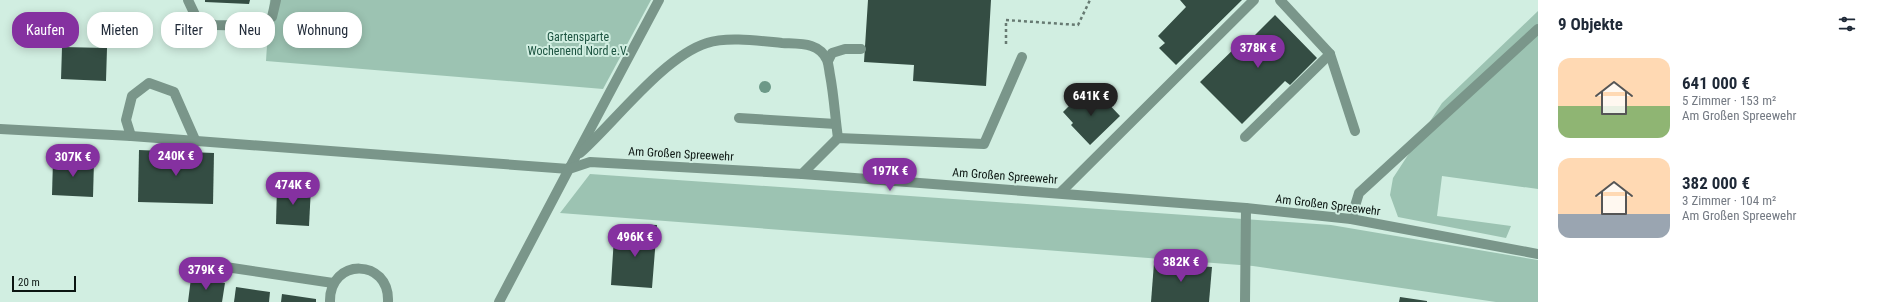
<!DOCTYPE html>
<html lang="de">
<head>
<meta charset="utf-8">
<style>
	:root { --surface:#fff; --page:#f2f2f3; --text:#1f2937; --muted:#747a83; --accent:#8531a0 }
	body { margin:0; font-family:"Roboto Condensed",sans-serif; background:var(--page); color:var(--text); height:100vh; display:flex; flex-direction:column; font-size:15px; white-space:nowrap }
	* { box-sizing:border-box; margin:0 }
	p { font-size:13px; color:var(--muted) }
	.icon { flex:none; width:22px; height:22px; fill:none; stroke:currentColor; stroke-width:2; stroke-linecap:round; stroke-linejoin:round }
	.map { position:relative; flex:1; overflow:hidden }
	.sheet { display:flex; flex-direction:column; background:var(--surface); width:340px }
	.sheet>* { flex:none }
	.hud { position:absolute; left:12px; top:12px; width:380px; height:36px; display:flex; gap:8px }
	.scale { position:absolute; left:12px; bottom:10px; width:64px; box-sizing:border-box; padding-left:4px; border:2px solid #0b1511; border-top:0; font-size:11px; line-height:14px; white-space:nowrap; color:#0b1511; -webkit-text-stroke:3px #d1eee1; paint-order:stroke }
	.price { position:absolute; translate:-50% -34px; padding:0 9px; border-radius:14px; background:var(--accent); color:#fff; font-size:13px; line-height:26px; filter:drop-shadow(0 1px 2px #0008) }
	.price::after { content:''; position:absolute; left:50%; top:24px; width:12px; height:9px; margin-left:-6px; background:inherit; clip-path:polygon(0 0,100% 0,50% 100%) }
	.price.selected { background:#222; color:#fff }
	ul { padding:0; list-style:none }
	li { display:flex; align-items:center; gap:12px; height:100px; padding:0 20px }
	li span { display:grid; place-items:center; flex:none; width:112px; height:80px; border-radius:12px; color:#555 }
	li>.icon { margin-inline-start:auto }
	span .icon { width:48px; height:48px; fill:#fffc; stroke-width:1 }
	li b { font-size:17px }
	h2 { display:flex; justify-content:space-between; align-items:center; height:48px; padding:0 20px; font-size:17px }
	.pill { padding:0 14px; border-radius:16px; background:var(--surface); box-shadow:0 2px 10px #0003; font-size:14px; line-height:36px }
	.pill.selected { background:var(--accent); color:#fff }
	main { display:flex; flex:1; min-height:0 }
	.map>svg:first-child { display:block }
	.green { fill:#9cc3b2 }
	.building { fill:#344d43 }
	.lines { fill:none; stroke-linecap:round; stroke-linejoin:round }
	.path { stroke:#677a72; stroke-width:2.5; stroke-dasharray:3 3; stroke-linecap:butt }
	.minor { stroke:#7a968a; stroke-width:10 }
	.tree { fill:#6d9988 }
	.labels { text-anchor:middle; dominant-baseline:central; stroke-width:4; stroke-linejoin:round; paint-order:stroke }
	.park-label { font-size:12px; fill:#1c5340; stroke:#d1eee1 }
	.street-label { font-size:12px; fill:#0b1511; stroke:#d1eee1 }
</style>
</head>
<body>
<main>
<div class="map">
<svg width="1538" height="302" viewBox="0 0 1538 302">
	<rect width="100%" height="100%" fill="#d1eee1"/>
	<g class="green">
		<polygon points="270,0 651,0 603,89 266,61"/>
		<polygon points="1538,11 1538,189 1442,176 1437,216 1511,226 1506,238 1398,217 1390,195 1393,178 1442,103"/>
		<polygon points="590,174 1331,225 1538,260 1538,302 1496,302 1253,266 560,213"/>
	</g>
	<g class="building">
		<polygon points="205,0 250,0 249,4 205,2"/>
		<polygon points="868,0 991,0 986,86 913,81 914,65 864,62"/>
		<polygon points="1180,0 1242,0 1176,65 1159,48 1165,43 1158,36 1186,7"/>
		<polygon points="1275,15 1317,58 1290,85 1285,81 1242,124 1200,82 1243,40 1247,43"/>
		<polygon points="62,47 107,48 106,81 61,79"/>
		<polygon points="1084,91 1096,103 1102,97 1120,116 1090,145 1071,125 1073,123 1063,112"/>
		<polygon points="139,150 214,153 213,204 138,202"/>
		<polygon points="53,160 94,161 93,197 52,195"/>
		<polygon points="277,186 311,187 309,226 276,224"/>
		<polygon points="634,224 657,225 652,288 611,285 614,237 633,238"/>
		<polygon points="1154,263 1212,267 1209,302 1151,302"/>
		<polygon points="191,278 225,283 222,302 188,302"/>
		<polygon points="236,287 270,292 269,302 234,302"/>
		<polygon points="282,294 316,299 316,302 281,302"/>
		<polygon points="1400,297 1427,301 1427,302 1399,302"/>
	</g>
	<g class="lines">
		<polyline class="path" points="1006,44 1006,20 1078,25 1090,0"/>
		<g class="minor">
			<polyline points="188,0 196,17 215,25 257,26 272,17 276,0"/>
			<polyline points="1280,0 1330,54 1355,131"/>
			<polyline points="828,61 832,53 845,49 861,49"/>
			<polyline points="739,118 836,124"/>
			<polyline points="0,129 131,136 569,169 659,0"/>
			<polyline points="131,136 126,120 132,96 149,83 174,92 196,142"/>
			<polyline points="1245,137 1330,54"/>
			<path d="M 580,153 C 615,122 663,57 707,43 C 727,36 761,41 782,43 C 800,44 819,42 827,60 C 829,65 829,70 830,75 C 834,96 835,117 838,138"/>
			<polyline points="802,174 838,138 984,144 1022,57"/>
			<polyline points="1060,193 1254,0"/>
			<polyline points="1351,219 1359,193 1538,29"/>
			<polyline points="219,266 333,283"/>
			<path d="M 330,302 C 329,257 390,258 388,302"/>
			<polyline points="499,302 569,169 590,162 802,174 1246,208 1351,219 1538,254"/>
			<polyline points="1245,302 1246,208"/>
		</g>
	</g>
	<circle class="tree" cx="765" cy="87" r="6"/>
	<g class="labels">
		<g class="park-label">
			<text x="578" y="37">Gartensparte<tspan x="578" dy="14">Wochenend Nord e.V.</tspan></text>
		</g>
		<g class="street-label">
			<text transform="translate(681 154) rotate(3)">Am Großen Spreewehr</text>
			<text transform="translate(1005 176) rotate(4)">Am Großen Spreewehr</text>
			<text transform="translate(1328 205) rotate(7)">Am Großen Spreewehr</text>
		</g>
	</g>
</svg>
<div class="scale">20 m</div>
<b class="price" style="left:1258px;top:69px">378K €</b>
<b class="price selected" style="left:1091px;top:117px">641K €</b>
<b class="price" style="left:176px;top:177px">240K €</b>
<b class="price" style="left:73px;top:178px">307K €</b>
<b class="price" style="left:890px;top:192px">197K €</b>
<b class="price" style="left:293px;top:206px">474K €</b>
<b class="price" style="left:635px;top:258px">496K €</b>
<b class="price" style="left:1181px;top:283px">382K €</b>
<b class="price" style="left:206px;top:291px">379K €</b>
<div class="hud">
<a class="pill selected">Kaufen</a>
<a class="pill">Mieten</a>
<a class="pill">Filter</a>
<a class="pill">Neu</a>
<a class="pill">Wohnung</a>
</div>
</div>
<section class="sheet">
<h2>9 Objekte<svg class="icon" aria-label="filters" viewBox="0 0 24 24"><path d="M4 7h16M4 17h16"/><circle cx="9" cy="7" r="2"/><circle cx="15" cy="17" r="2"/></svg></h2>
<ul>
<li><span style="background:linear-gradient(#ffd9b3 60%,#8fb573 0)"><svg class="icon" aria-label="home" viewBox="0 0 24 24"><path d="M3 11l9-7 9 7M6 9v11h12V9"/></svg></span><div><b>641 000 €</b><p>5 Zimmer · 153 m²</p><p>Am Großen Spreewehr</p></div></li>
<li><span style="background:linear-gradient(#ffd9b3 70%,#9aa5b1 0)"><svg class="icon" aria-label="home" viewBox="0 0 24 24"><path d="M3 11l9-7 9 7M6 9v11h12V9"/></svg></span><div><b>382 000 €</b><p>3 Zimmer · 104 m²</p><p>Am Großen Spreewehr</p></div></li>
</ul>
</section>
</main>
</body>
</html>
